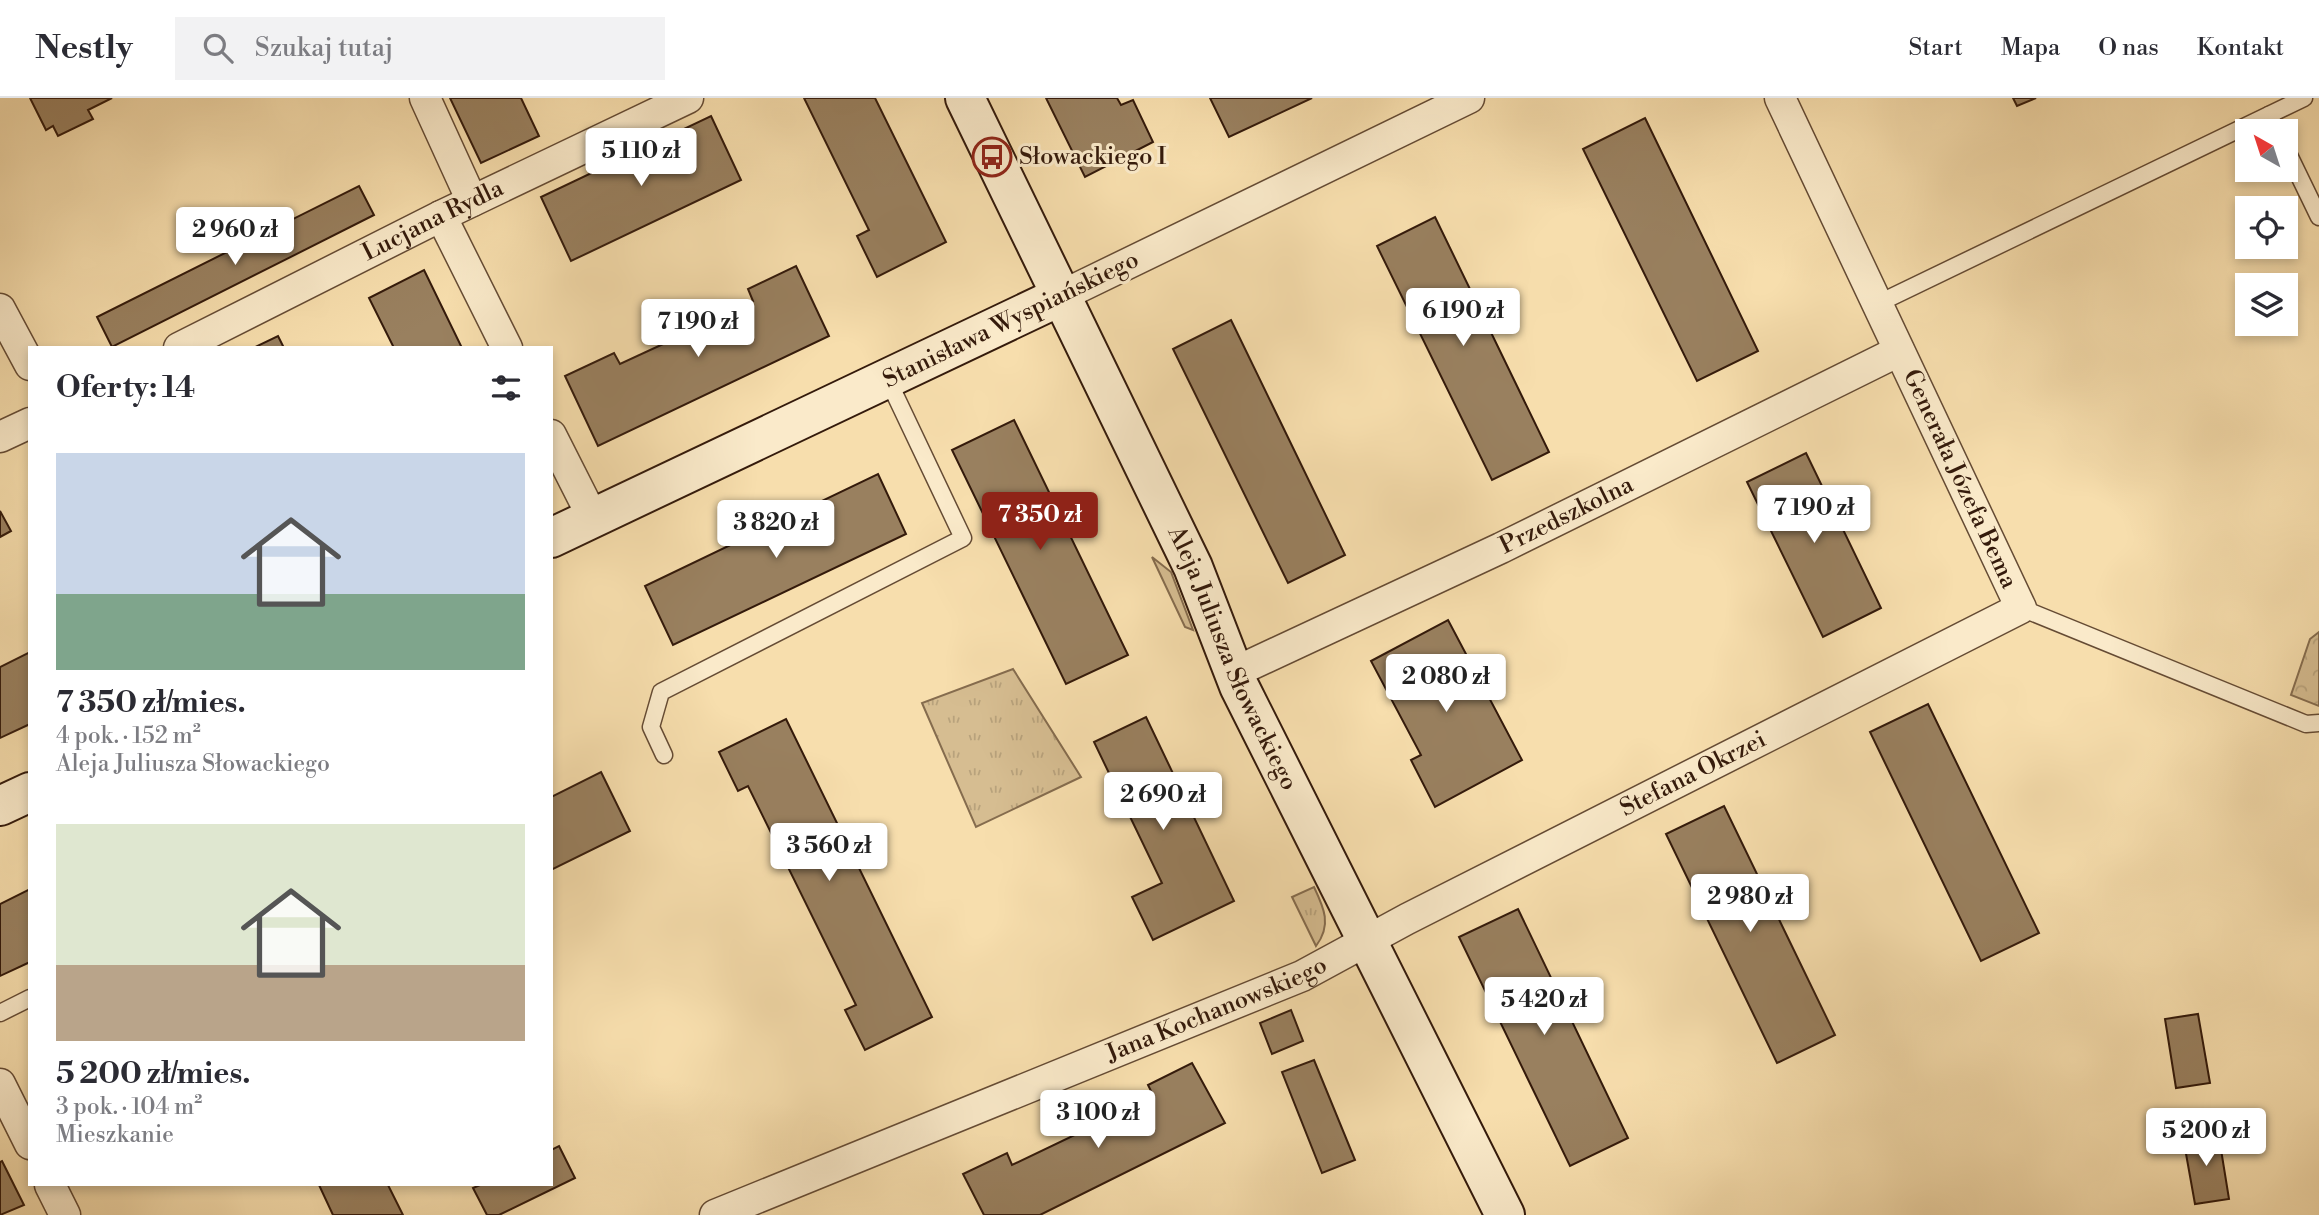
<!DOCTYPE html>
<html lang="pl">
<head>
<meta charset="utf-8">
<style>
	:root { --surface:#fff; --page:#f2f2f3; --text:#2b2b33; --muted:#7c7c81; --line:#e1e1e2; --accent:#8f2418 }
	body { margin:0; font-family:"Libre Bodoni",serif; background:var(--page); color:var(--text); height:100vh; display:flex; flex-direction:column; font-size:26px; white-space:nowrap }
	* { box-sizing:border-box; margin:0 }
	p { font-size:23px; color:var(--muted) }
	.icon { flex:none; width:38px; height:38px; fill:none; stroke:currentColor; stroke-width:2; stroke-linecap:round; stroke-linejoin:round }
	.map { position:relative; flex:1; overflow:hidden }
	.side { position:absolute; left:28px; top:248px; width:525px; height:840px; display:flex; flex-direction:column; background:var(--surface); border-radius:0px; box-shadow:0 4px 10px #0003 }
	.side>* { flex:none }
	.needle { width:46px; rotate:321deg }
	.buttons { position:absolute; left:2235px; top:21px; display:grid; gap:14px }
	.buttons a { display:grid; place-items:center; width:63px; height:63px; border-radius:0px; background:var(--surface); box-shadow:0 4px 10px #0003; font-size:35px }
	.price { position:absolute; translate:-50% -60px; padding:0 16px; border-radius:7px; background:#fff; color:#222; font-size:23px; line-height:46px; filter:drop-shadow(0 2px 4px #0008) }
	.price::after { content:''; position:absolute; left:50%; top:42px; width:21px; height:16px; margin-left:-10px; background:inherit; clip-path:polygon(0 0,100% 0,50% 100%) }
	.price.on { background:var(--accent); color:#fff }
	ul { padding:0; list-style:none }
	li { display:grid; align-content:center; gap:14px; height:371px; padding:0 28px }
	li span { display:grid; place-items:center; height:217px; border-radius:0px; color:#555 }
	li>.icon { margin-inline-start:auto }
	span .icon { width:126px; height:126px; fill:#fffc; stroke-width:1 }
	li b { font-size:30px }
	h2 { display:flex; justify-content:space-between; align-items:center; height:84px; padding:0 28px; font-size:30px }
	header { display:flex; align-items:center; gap:42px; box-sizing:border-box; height:98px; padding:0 35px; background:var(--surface); border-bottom:2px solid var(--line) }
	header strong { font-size:33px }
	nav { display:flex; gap:38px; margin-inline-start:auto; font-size:24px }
	.search { width:490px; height:63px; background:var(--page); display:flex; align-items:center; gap:18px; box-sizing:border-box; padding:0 24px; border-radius:0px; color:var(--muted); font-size:26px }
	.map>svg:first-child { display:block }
	.grass { fill:url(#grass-tufts); stroke:#856c4e; stroke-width:2 }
	.forest { fill:url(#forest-crowns); stroke:#856c4e; stroke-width:2 }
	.garden { fill:#d6bd91; stroke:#856c4e; stroke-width:2 }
	.building { fill:#99805f; stroke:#341a0b; stroke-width:2 }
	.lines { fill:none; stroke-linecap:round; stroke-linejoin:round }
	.lane-casing { stroke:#654b34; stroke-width:19 }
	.street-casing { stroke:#654b34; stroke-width:33 }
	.secondary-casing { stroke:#341a0b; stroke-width:42 }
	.lane { stroke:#faeaca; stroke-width:16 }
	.street { stroke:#faeaca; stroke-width:30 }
	.secondary { stroke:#faeaca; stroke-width:38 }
	.labels { text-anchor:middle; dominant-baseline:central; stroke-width:6; stroke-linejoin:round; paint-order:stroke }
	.poi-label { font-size:24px; fill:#341a0b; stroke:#faeaca; text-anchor:start }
	.street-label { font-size:24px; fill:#341a0b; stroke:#faeaca }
</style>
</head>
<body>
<header>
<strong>Nestly</strong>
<div class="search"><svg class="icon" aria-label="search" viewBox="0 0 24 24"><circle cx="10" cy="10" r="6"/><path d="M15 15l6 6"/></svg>Szukaj tutaj</div>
<nav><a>Start</a><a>Mapa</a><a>O nas</a><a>Kontakt</a></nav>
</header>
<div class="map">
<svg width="2319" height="1117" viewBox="0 0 2319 1117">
	<defs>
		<pattern id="grass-tufts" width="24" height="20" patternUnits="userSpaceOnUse" patternTransform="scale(1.75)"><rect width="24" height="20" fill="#d6bd91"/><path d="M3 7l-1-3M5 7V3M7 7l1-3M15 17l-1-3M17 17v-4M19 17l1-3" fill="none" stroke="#b8a27c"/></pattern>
		<pattern id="forest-crowns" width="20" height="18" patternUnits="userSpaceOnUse" patternTransform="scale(1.75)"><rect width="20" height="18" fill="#d6bd91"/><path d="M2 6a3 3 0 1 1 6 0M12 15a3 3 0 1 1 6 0" fill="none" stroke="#b8a27c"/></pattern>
	</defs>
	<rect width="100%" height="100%" fill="#f7dead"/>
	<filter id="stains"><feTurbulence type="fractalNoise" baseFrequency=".00286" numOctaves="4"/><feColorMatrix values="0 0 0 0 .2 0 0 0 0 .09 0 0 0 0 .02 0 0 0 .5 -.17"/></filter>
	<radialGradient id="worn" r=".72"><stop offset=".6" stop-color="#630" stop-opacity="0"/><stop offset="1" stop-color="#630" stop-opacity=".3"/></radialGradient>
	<g class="grass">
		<polygon points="1013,571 1081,679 976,729 922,605"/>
		<path d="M 1314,789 C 1324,810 1332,827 1316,848 L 1292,799 Z"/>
	</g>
	<polygon class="forest" points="2319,534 2319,608 2291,597 2310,541"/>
	<polygon class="garden" points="1152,459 1171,474 1193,532 1185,529"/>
	<g class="building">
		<polygon points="30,0 112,0 88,12 93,21 58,38 53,28 46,32"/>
		<polygon points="450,0 521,0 539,38 481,65"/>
		<polygon points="804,0 875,0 946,144 877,179 857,138 869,132"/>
		<polygon points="1046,0 1117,0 1121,7 1133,2 1153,44 1085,79"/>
		<polygon points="1210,0 1312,0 1229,39"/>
		<polygon points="2013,0 2036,0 2017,8"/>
		<polygon points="711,18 741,82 571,163 541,99"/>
		<polygon points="1645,20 1758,253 1697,283 1583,51"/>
		<polygon points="359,88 374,117 112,249 97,219"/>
		<polygon points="1435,119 1549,354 1492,382 1377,148"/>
		<polygon points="796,168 829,238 598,348 565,278 614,255 620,266 687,235 753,203 748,191"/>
		<polygon points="424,172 462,250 394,250 369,200"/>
		<polygon points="1231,222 1345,457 1288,485 1173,251"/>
		<polygon points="278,238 284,250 253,250"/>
		<polygon points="1014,322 1128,557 1066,586 952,352"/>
		<polygon points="1806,355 1881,510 1823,539 1747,384"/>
		<polygon points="878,376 906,436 673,547 645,488"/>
		<polygon points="0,413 11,433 0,439"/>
		<polygon points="1448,522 1522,662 1435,709 1411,662 1421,657 1371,563"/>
		<polygon points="30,554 30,626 0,640 0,569"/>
		<polygon points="1928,606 2039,835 1981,863 1870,634"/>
		<polygon points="1146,619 1234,803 1153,842 1132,799 1162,785 1094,644"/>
		<polygon points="786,621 932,919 865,952 845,912 856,907 748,688 738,693 719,654"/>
		<polygon points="601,674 630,733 551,772 551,699"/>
		<polygon points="1724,708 1835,937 1777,965 1666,736"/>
		<polygon points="30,791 30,864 0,878 0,806"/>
		<polygon points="1518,811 1628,1040 1570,1068 1459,839"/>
		<polygon points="1291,912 1303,943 1272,956 1260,925"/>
		<polygon points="2198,916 2210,985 2176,990 2165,921"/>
		<polygon points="1314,962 1355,1062 1322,1075 1282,974"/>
		<polygon points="1192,965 1225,1025 1040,1117 984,1117 963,1076 1007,1055 1012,1067 1154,999 1148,987"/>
		<polygon points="2218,1033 2229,1101 2195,1106 2183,1039"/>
		<polygon points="559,1048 575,1080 499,1117 487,1117 473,1090 480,1087 551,1087 551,1052"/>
		<polygon points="2,1063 24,1107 0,1117 0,1064"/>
		<polygon points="319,1087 388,1087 403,1117 333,1117"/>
	</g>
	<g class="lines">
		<defs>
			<g id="lane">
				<polyline points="2269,17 2277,33"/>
				<polyline points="2286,51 2319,119"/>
				<polyline points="1877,206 2304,0"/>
				<polyline points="2021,510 2306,626 2319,625"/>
				<polyline points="664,657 651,629 661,594 963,440 888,282"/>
				<polyline points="0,915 30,900"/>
			</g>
			<g id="street">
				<polyline points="425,0 472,103"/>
				<polyline points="441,118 507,250"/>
				<polyline points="1061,198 1469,0"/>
				<polyline points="0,211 30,267"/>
				<path id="s1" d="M 179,250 L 441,118 L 688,0"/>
				<polyline points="551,337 593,420"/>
				<polyline points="0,339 30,325"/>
				<path id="s2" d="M 1233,575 L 1501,450 L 1899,253"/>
				<polyline points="0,986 30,1046"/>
				<polyline points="50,1087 65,1117"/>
				<path id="s3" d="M 715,1117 L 1302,878 L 1407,821 L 2021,510 L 1780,0"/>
			</g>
			<g id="secondary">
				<path id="s4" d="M 965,0 L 1193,469 L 1239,588 L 1505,1117"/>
				<polyline points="551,440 1061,198"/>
				<polyline points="0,708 30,694"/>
			</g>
		</defs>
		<use href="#lane" class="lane-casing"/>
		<use href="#street" class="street-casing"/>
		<use href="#secondary" class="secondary-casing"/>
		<use href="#lane" class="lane"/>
		<use href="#street" class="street"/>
		<use href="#secondary" class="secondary"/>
	</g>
	<defs>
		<symbol id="bus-ring" viewBox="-11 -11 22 22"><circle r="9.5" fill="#faeaca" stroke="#8f2418" stroke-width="1.5"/><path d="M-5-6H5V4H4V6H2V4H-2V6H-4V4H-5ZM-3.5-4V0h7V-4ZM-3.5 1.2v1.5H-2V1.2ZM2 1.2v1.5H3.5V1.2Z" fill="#8f2418"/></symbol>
	</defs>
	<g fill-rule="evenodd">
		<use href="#bus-ring" x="970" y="37" width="44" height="44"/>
	</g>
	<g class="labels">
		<g class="poi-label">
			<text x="1019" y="59">Słowackiego I</text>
		</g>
		<g class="street-label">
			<text stroke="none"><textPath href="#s1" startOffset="284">Lucjana Rydla</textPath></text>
			<text transform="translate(1011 222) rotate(-26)">Stanisława Wyspiańskiego</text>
			<text transform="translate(1960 381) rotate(65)">Generała Józefa Bema</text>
			<text stroke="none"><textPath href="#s2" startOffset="369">Przedszkolna</textPath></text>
			<text stroke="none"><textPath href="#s4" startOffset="621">Aleja Juliusza Słowackiego</textPath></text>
			<text stroke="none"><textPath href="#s3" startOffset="1074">Stefana Okrzei</textPath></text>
			<text stroke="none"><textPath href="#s3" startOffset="542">Jana Kochanowskiego</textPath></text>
		</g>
	</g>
	<rect width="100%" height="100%" filter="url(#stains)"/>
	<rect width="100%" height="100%" fill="url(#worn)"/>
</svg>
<div class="buttons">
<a><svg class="needle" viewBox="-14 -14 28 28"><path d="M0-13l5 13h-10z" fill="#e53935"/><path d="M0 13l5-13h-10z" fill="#7c7c81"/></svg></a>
<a><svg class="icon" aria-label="locate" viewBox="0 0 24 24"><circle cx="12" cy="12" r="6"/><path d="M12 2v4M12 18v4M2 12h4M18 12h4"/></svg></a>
<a><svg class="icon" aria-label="layers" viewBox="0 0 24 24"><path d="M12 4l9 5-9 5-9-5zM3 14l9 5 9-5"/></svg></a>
</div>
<b class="price" style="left:641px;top:90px">5 110 zł</b>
<b class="price" style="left:235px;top:169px">2 960 zł</b>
<b class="price" style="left:1463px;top:250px">6 190 zł</b>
<b class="price" style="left:698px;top:261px">7 190 zł</b>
<b class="price" style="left:1814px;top:447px">7 190 zł</b>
<b class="price on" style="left:1040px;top:454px">7 350 zł</b>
<b class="price" style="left:776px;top:462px">3 820 zł</b>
<b class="price" style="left:1446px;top:616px">2 080 zł</b>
<b class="price" style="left:1163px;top:734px">2 690 zł</b>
<b class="price" style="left:829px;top:785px">3 560 zł</b>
<b class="price" style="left:1750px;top:836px">2 980 zł</b>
<b class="price" style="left:1544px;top:939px">5 420 zł</b>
<b class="price" style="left:1098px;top:1052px">3 100 zł</b>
<b class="price" style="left:2206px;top:1070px">5 200 zł</b>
<section class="side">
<h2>Oferty: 14<svg class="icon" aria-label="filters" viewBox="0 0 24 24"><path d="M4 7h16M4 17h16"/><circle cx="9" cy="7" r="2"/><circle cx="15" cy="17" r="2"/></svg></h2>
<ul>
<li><span style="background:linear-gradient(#c9d6e8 65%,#7fa58c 0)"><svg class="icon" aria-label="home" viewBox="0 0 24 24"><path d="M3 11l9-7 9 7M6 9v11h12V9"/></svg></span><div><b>7 350 zł/mies.</b><p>4 pok. · 152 m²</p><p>Aleja Juliusza Słowackiego</p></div></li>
<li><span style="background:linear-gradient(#dfe7d0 65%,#b9a48a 0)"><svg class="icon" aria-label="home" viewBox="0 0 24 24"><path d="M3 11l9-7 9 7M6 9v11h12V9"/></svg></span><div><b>5 200 zł/mies.</b><p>3 pok. · 104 m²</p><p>Mieszkanie</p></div></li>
</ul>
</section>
</div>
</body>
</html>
